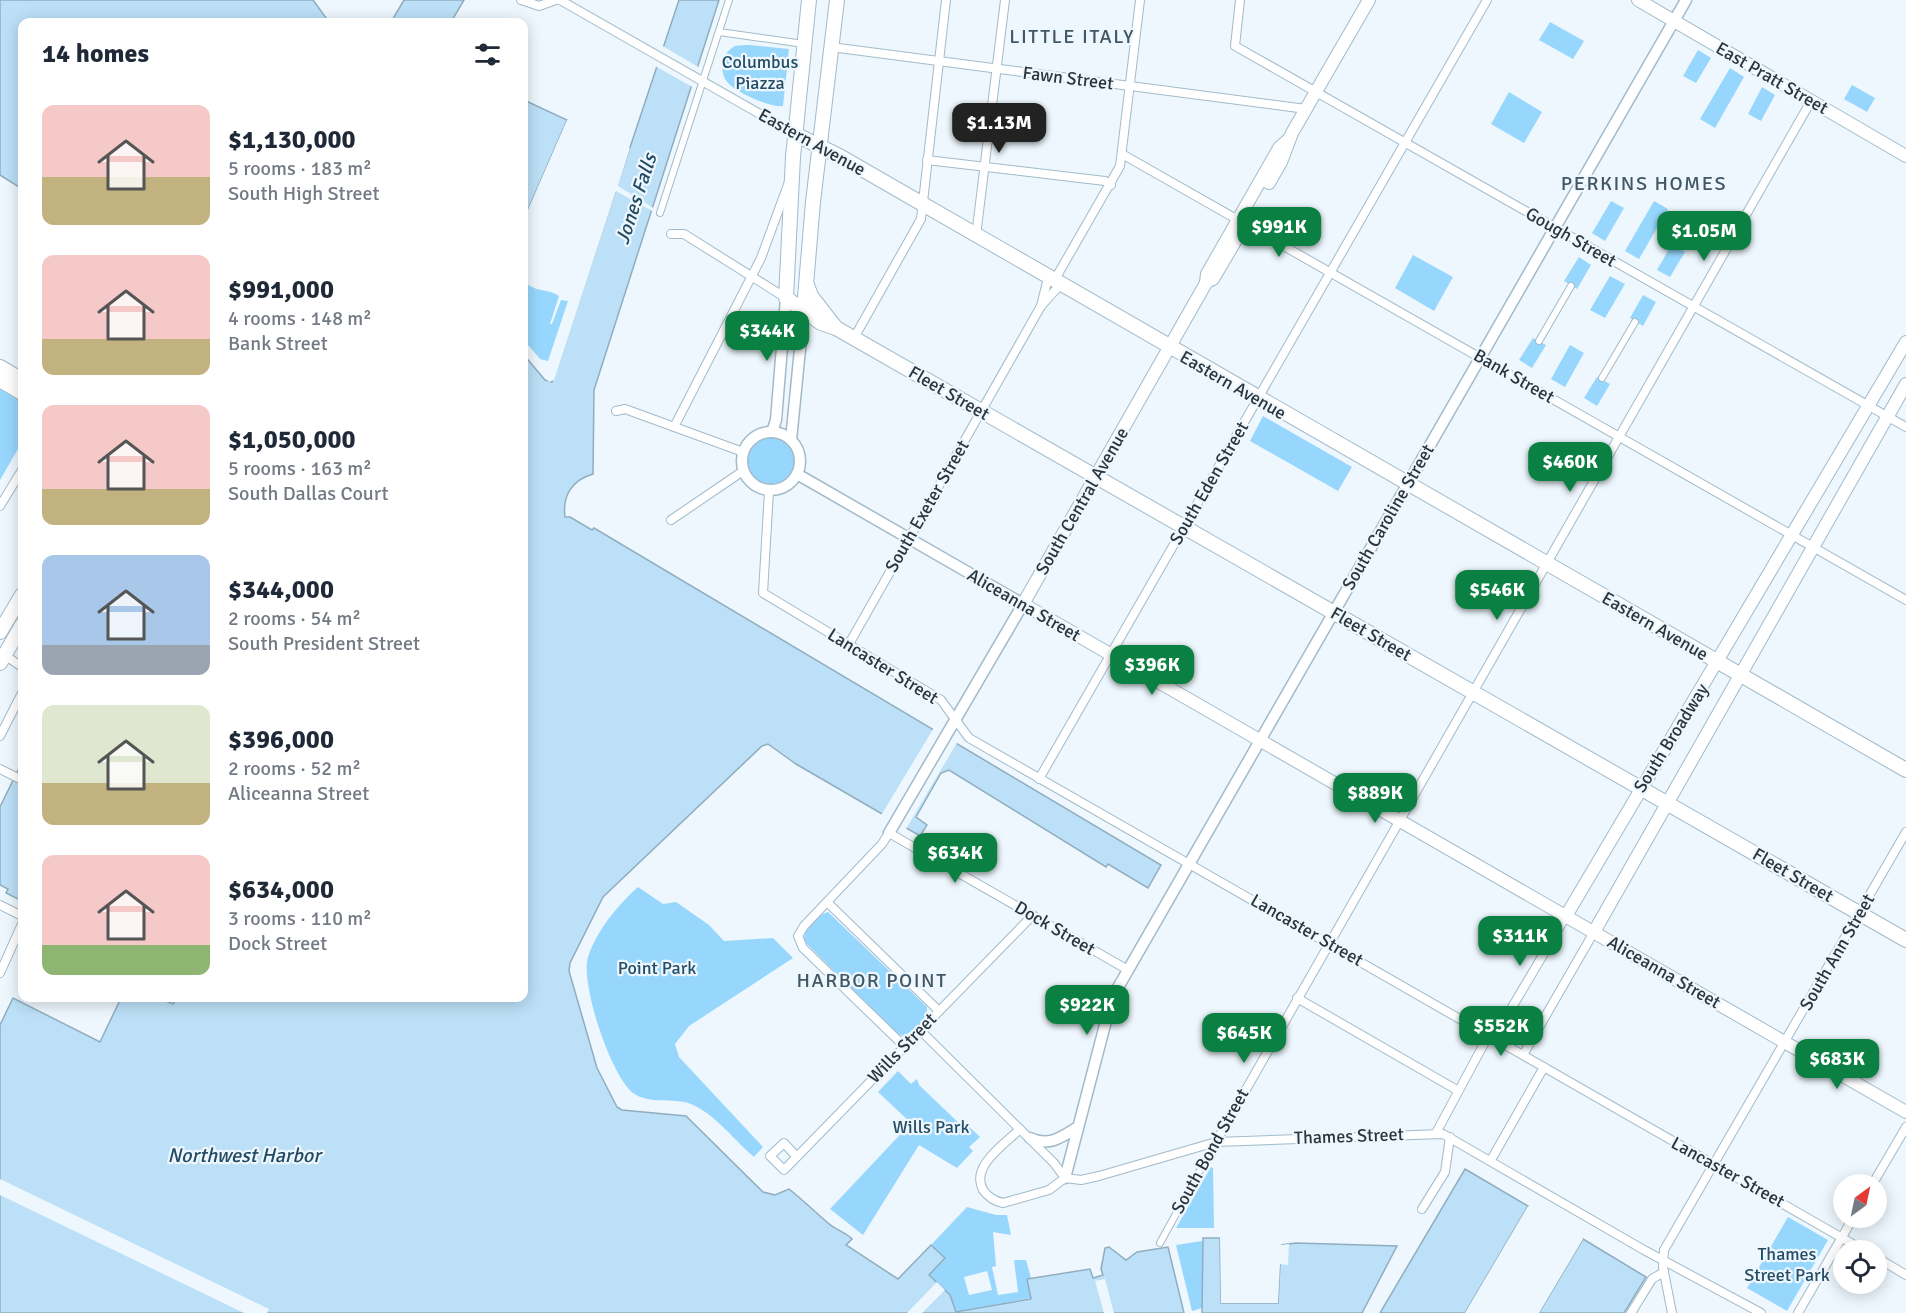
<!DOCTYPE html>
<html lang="en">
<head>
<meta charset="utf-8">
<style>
	:root { --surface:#fff; --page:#f6f6f7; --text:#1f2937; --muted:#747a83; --accent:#0b8043 }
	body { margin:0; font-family:Signika,sans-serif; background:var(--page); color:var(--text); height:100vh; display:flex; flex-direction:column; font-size:22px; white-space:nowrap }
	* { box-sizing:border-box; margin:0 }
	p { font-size:20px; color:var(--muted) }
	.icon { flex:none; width:33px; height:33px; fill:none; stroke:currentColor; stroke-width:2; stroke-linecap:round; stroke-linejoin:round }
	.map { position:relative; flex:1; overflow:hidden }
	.panel { position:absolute; left:18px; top:18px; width:510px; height:984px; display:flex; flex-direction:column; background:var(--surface); border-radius:12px; box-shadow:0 3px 15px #0003 }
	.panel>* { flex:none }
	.needle { width:39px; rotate:33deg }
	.tools { position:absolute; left:1833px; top:1174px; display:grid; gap:12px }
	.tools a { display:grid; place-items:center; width:54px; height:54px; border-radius:50%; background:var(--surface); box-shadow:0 3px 15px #0003; font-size:30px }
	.price { position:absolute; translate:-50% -51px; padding:0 14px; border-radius:12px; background:var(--accent); color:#fff; font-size:20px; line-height:39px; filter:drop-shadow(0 2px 3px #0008) }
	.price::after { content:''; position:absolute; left:50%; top:36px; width:18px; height:14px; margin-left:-9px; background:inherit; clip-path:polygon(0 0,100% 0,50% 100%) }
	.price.current { background:#222; color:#fff }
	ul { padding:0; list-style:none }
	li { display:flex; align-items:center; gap:18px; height:150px; padding:0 24px }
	li span { display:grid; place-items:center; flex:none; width:168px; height:120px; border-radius:12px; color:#555 }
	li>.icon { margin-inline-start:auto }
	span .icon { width:72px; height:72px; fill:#fffc; stroke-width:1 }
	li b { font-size:26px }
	h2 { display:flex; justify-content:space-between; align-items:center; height:72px; padding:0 24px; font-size:26px }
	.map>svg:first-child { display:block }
	.green { fill:#98d7fd; fill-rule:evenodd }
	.water { fill:#bce0f7; stroke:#90adbf; stroke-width:1.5 }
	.pier { fill:#edf7fd }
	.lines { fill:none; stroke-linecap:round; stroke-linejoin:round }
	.pedestrian-casing { stroke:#a2baca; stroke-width:8 }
	.minor-casing { stroke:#a2baca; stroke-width:10 }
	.tertiary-casing { stroke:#a2baca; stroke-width:13 }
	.secondary-casing { stroke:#a2baca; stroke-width:14 }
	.primary-casing { stroke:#a2baca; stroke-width:16 }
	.pedestrian { stroke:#fff; stroke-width:6 }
	.minor { stroke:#fff; stroke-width:8 }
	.tertiary { stroke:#fff; stroke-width:10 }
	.secondary { stroke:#fff; stroke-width:12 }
	.primary { stroke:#fff; stroke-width:14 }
	.labels { text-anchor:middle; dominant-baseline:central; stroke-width:4.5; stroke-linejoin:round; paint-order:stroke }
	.park-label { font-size:18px; fill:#244d66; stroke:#edf7fd }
	.street-label { font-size:18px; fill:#2b353b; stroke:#edf7fd }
	.neighbourhood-label { font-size:20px; letter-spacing:1.5px; fill:#415765; stroke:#edf7fd }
	.water-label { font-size:20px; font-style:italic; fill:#224b63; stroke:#edf7fd }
</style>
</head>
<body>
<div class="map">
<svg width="1906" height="1313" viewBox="0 0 1906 1313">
	<rect width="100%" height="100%" fill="#edf7fd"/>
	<g class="green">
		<polygon points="1550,22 1584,41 1573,59 1539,40"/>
		<path d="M 750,45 L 789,49 L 783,106 C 771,108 737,93 728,83 C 718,72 722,52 735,46 C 739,45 746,45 750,45 Z"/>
		<polygon points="1698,50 1711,58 1696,83 1683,76"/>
		<polygon points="1730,68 1744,77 1715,128 1700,119"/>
		<polygon points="1852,85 1875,98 1867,112 1844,99"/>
		<polygon points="1762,87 1775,95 1761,121 1748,114"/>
		<polygon points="1509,92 1542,112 1524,143 1491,124"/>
		<polygon points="1611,201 1624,208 1605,241 1592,233"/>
		<polygon points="1654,201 1668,209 1639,259 1625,251"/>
		<polygon points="1672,244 1685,252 1670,277 1657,270"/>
		<polygon points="1413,255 1453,277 1434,311 1395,288"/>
		<polygon points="1579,257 1591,265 1577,289 1564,281"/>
		<polygon points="1610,276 1625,284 1605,318 1590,310"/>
		<path d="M 524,281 C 535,293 548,288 559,296 L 550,324 L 552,324 L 561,300 L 568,301 L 548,361 L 540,359 L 524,340 Z"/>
		<polygon points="1643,295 1656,302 1643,326 1630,318"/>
		<polygon points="1533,338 1546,345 1532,368 1519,360"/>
		<polygon points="1570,345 1584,353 1565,387 1551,379"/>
		<polygon points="1597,377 1610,384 1597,406 1584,398"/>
		<polygon points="0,388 22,401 22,442 0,480"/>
		<polygon points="1263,416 1352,467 1338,491 1250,441"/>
		<circle cx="771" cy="461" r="24"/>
		<path d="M 638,887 L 663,904 L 676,902 L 709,925 L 724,941 L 773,938 L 793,958 L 689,1026 L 675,1044 L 679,1057 L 763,1147 L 754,1157 C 734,1140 715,1114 691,1104 C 673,1097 650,1105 633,1093 C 611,1076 580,984 588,957 C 597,930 617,906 638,887 Z"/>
		<path d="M 828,912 L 927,1007 C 928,1019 914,1031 903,1036 L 896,1033 L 804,941 C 803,929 817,915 828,912 Z"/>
		<polygon points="898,1071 911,1084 917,1079 919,1085 962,1126 965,1123 980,1137 969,1147 973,1151 957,1168 919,1145 863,1235 830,1209 911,1123 878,1092"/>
		<polygon points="1211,1167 1213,1168 1214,1228 1176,1228"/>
		<path d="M 967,1207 L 996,1215 L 1007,1215 L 1011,1235 L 993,1232 L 996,1266 L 992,1267 L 998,1295 L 1018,1292 L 1014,1260 L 1026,1260 L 1031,1278 L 1027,1279 L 1031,1298 L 956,1312 L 950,1295 L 929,1274 L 945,1259 L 931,1245 ZM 987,1271 L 992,1290 L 969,1295 L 964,1277 Z"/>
		<polygon points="1788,1217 1828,1240 1787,1311 1747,1288"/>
		<polygon points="1202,1241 1202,1308 1192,1311 1176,1245"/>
	</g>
	<g class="water">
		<polygon points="0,0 313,0 329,22 22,22 22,189 0,175"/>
		<polygon points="404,0 464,0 451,22 391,22"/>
		<path d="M 679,0 L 719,0 L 594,390 L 593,474 C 572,480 562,496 565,517 L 570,517 L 592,530 L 594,528 L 1161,865 L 1148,888 L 1108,864 L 1106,867 L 949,770 L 941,773 L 916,817 L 927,825 L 920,836 L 796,764 L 768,744 L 762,746 L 603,897 L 570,963 L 569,971 L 597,1068 L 617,1107 L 622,1110 L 686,1116 L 763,1192 L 775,1195 L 789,1189 C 803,1200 815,1212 828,1223 C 836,1230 845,1232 852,1239 L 846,1245 L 898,1279 L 931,1245 L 945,1258 L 929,1275 L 950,1295 L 956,1312 L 1031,1299 L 1027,1279 L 1090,1269 L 1093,1278 L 1103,1275 L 1101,1269 L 1105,1248 L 1109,1247 L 1126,1260 L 1137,1252 L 1168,1247 L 1184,1313 L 0,1313 L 0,1025 L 13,998 L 100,1042 L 121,998 L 159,998 L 173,1004 L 177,998 L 524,998 L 524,355 L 545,380 L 552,382 Z"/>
		<polygon points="524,100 567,120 524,219"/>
		<polygon points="22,762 22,901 6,893 8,889 0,885 0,807"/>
		<polygon points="1465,1169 1528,1206 1465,1313 1380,1313"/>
		<polygon points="1203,1238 1220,1238 1221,1303 1278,1303 1281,1245 1296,1243 1397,1246 1362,1313 1202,1313"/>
		<polygon points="1583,1239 1646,1277 1624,1313 1539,1313"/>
	</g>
	<g class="pier">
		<polygon points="661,45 700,68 694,88 655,66"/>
		<polygon points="567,120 570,121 524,222 524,219"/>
		<polygon points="628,147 630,148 618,186 655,209 654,212 616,191 554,380 549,382 524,352 550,379"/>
		<polygon points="935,726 958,741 906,829 899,827 880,817"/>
		<polygon points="0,1179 269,1309 267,1313 244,1313 0,1195"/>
		<polygon points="1528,1206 1530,1208 1513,1238 1468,1313 1465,1313"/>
		<polygon points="1220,1235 1223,1238 1224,1300 1275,1300 1278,1245 1281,1242 1281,1245 1289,1244 1288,1265 1280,1264 1278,1303 1221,1303"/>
		<polygon points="1580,1237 1583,1239 1539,1313 1536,1313"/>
		<polygon points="1105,1279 1114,1313 1104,1313 1095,1281"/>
		<polygon points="937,1282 945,1290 922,1313 907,1313"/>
	</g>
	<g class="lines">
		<defs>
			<g id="pedestrian">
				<polyline points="719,32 804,44"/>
				<polyline points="660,213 729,0"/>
				<polyline points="1539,341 1571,286"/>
				<polyline points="1602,378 1635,322"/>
				<polyline points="1160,1243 1215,1143"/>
			</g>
			<g id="minor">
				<polyline points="521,0 539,6 556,0"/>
				<polyline points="560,0 795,134"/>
				<polyline points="1240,0 1235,46 1906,427"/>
				<polyline points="831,47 1306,109"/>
				<polyline points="1122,154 1906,600"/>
				<polyline points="927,160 1105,181 1111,185"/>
				<polyline points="671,234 684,234 786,298"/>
				<polyline points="976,236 1005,0"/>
				<polyline points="1054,281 1120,166 1140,0"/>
				<polyline points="1041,306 1048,278"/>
				<polyline points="854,338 921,219 946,0"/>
				<polyline points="616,411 625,409 743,452"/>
				<polyline points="674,427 761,258 789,182"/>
				<polyline points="769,491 763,593 941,700 969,738 1865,1251"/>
				<polyline points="0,506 22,470"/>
				<polyline points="671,520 743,471"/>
				<polyline points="849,644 1041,306 1060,285"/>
				<polyline points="3,654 22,667"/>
				<polyline points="0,736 22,693"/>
				<polyline points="0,769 22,780"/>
				<polyline points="1039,779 1487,0"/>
				<polyline points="827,902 939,1011"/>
				<polyline points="0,905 22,916"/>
				<polyline points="0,973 22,924"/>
				<polyline points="1297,998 1457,1090"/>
				<polyline points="920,1030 1054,1163 1065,1178"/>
				<polyline points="904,1046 803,948 798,936 804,926 882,844 889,833 1128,970"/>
				<polyline points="1523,1055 1594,932"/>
				<path d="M 1020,1129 C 1005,1144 970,1166 983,1190 C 988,1197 994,1201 1003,1203 L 1049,1190 L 1065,1178"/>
				<polyline points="1436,1133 1486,1040 1498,1031 1566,916"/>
				<polyline points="1216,1142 1811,101"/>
				<polyline points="796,1156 784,1143 770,1156 784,1170 1033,915"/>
				<polyline points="1491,1160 1544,1067"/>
				<polyline points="1065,1178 1081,1180 1099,1176 1216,1142 1443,1134 1644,1250 1761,1313"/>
				<polyline points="1872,1185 1906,1127"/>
				<polyline points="1422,1209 1445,1172 1450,1137"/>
				<polyline points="1876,1257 1906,1275"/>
				<polyline points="1631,1313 1652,1279 1664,1272"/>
				<polyline points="1672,1313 1663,1267 1664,1250 1906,832"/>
				<polyline points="1798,1313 1853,1218"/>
			</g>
			<g id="tertiary">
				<circle cx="771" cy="461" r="29"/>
				<polyline points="772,432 776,420 786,298"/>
				<polyline points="791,440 804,309"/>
				<polyline points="797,474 1023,604 889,833"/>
				<path d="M 1030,1138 C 1049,1147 1062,1137 1078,1127"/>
				<polyline points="1065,1178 1112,998 1686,0"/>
			</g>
			<g id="secondary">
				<polyline points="1638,0 1906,156"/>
				<polyline points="1289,139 1279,148 1207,274 1206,283 1023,604 1906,1112"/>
				<polyline points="1269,183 1281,162 1292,133 1369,0"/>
				<polyline points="1206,282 1213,279 1236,240"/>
				<polyline points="1566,916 1906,342"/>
				<polyline points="1594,932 1906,384"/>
			</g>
			<g id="primary">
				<polyline points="809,0 793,157 786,298 821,323 836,328 1906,940"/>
				<polyline points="795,134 841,157 1906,770"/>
				<polyline points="807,285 811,296 836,328"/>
				<polyline points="804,309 813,202 837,0"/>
				<polyline points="0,367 22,380"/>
				<polyline points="0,380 22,393"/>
				<polyline points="0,632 22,595"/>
				<polyline points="0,663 22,625"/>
			</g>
		</defs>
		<use href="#pedestrian" class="pedestrian-casing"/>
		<use href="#minor" class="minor-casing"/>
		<use href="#tertiary" class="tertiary-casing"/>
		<use href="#secondary" class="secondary-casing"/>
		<use href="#primary" class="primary-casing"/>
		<use href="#pedestrian" class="pedestrian"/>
		<use href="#minor" class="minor"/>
		<use href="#tertiary" class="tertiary"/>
		<use href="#secondary" class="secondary"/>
		<use href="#primary" class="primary"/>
	</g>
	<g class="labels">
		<g class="park-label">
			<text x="760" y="62">Columbus<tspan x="760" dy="21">Piazza</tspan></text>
			<text x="657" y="968">Point Park</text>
			<text x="931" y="1127">Wills Park</text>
			<text x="1787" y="1254">Thames<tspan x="1787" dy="21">Street Park</tspan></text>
		</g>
		<g class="street-label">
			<text transform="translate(1068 78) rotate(7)">Fawn Street</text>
			<text transform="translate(1772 78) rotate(30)">East Pratt Street</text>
			<text transform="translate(812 142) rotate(29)">Eastern Avenue</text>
			<text transform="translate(1571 237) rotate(30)">Gough Street</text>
			<text transform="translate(1514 376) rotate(30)">Bank Street</text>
			<text transform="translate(1233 385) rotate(30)">Eastern Avenue</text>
			<text transform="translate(949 393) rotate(30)">Fleet Street</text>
			<text transform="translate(1209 483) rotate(-60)">South Eden Street</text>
			<text transform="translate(1082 501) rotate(-60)">South Central Avenue</text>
			<text transform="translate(927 506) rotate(-60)">South Exeter Street</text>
			<text transform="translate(1388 517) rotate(-60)">South Caroline Street</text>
			<text transform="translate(1024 605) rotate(30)">Aliceanna Street</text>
			<text transform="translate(1655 626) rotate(30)">Eastern Avenue</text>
			<text transform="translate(1371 634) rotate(30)">Fleet Street</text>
			<text transform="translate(883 666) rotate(32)">Lancaster Street</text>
			<text transform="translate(1671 738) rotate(-58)">South Broadway</text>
			<text transform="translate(1793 875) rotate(30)">Fleet Street</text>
			<text transform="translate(1055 928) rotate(30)">Dock Street</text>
			<text transform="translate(1307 930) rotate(30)">Lancaster Street</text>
			<text transform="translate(1837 952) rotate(-60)">South Ann Street</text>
			<text transform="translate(1664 972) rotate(30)">Aliceanna Street</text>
			<text transform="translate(902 1048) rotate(-46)">Wills Street</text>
			<text transform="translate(1349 1136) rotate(-2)">Thames Street</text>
			<text transform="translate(1210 1151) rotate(-61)">South Bond Street</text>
			<text transform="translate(1728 1172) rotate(29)">Lancaster Street</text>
		</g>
		<g class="neighbourhood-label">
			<text x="1072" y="36">LITTLE ITALY</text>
			<text x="1644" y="183">PERKINS HOMES</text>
			<text x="872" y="980">HARBOR POINT</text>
		</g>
		<g class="water-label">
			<text transform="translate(636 199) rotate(-72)">Jones Falls</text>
			<text x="244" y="1155">Northwest Harbor</text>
		</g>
	</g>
</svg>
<div class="tools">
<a><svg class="needle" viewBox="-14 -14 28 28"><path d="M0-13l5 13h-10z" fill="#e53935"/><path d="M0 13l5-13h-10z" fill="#747a83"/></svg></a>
<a><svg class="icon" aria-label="locate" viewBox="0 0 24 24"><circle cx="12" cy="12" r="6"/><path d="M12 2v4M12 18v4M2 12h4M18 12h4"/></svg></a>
</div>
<b class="price current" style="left:999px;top:154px">$1.13M</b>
<b class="price" style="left:1279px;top:258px">$991K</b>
<b class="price" style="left:1704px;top:262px">$1.05M</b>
<b class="price" style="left:767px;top:362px">$344K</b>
<b class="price" style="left:1570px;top:493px">$460K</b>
<b class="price" style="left:1497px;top:621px">$546K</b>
<b class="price" style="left:1152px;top:696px">$396K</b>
<b class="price" style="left:1375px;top:824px">$889K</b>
<b class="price" style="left:955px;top:884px">$634K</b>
<b class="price" style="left:1520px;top:967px">$311K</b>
<b class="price" style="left:1087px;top:1036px">$922K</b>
<b class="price" style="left:1501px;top:1057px">$552K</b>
<b class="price" style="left:1244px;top:1064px">$645K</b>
<b class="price" style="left:1837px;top:1090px">$683K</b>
<section class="panel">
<h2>14 homes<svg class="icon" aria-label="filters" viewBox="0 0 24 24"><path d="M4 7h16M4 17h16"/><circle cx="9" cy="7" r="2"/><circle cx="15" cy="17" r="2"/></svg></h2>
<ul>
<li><span style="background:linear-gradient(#f6c9c9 60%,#c2b280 0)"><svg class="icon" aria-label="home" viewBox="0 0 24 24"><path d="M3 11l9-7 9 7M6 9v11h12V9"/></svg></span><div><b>$1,130,000</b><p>5 rooms · 183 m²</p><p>South High Street</p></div></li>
<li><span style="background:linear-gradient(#f6c9c9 70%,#c2b280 0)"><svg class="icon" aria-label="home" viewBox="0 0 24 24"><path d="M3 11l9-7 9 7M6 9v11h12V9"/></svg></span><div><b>$991,000</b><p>4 rooms · 148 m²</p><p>Bank Street</p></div></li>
<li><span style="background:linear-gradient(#f6c9c9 70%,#c2b280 0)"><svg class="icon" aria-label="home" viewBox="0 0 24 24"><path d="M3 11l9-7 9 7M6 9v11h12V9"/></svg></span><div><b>$1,050,000</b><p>5 rooms · 163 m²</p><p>South Dallas Court</p></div></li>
<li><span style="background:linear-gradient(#a9c7e8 75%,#9aa5b1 0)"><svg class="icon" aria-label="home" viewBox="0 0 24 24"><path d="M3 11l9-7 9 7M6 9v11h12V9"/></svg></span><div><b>$344,000</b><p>2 rooms · 54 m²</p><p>South President Street</p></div></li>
<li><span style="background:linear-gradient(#dfe7d0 65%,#c2b280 0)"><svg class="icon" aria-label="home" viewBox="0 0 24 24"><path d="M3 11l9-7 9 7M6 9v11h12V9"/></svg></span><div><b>$396,000</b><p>2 rooms · 52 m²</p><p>Aliceanna Street</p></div></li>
<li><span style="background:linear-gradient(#f6c9c9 75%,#8fb573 0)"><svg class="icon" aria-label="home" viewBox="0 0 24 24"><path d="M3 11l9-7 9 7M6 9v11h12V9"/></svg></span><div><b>$634,000</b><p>3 rooms · 110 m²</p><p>Dock Street</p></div></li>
</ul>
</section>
</div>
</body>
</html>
